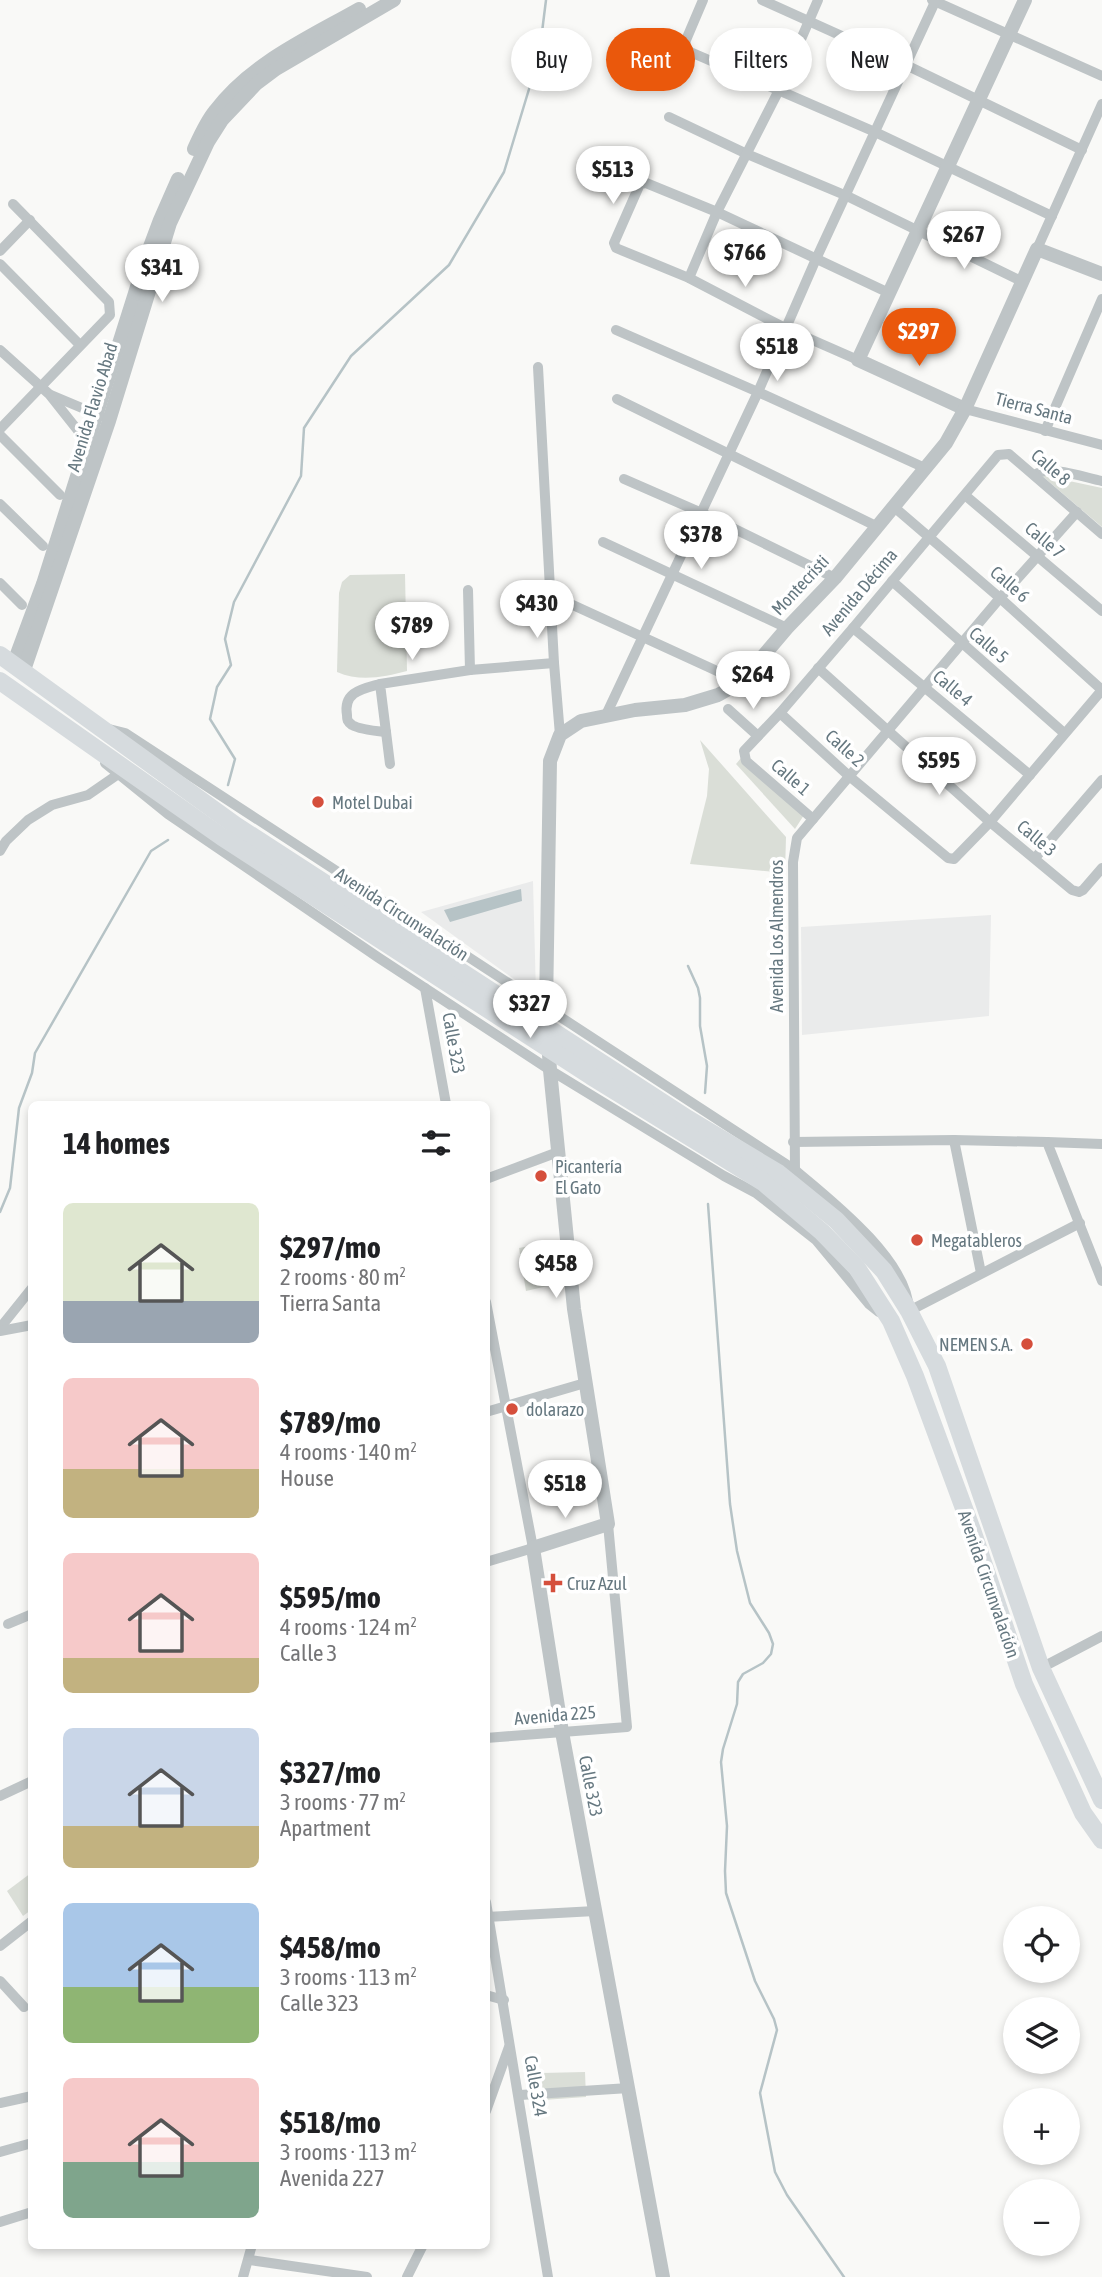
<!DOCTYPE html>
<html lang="en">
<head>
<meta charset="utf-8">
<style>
	:root { --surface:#fff; --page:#f2f2f2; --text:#202124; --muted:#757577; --accent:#ea580c }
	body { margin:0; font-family:"Asap Condensed",sans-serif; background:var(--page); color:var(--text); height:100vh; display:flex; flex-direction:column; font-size:26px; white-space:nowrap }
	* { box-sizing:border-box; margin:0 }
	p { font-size:23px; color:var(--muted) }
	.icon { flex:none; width:38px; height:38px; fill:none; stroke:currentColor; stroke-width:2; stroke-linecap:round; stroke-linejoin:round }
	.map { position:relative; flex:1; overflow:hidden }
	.details { position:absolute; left:28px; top:1101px; width:462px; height:1148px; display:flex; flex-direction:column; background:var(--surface); border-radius:10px; box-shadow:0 4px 10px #0003 }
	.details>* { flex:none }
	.banner { position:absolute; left:511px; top:28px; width:485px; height:63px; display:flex; gap:14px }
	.buttons { position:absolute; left:1003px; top:1906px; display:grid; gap:14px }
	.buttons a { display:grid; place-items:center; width:77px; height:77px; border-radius:50%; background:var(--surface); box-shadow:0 4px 10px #0003; font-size:35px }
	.price { position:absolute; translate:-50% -60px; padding:0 16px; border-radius:24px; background:#fff; color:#222; font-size:23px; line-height:46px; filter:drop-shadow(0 2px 4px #0008) }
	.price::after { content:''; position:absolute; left:50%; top:42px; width:21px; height:16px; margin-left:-10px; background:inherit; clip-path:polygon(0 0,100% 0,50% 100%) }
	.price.selected { background:var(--accent); color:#fff }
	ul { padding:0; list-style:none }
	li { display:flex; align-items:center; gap:21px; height:175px; padding:0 35px }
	li span { display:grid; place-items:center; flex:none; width:196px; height:140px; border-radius:10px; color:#555 }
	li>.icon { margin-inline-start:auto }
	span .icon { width:84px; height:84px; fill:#fffc; stroke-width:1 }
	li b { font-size:30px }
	h2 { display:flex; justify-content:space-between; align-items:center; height:84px; padding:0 35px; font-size:30px }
	.tag { padding:0 24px; border-radius:32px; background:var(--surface); box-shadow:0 4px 10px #0003; font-size:24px; line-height:63px }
	.tag.selected { background:var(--accent); color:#fff }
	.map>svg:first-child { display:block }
	.built { fill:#eaebeb }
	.green { fill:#daded7 }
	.water { fill:#b6c3c6 }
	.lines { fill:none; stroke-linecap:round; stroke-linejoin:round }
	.stream { stroke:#b6c3c6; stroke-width:2.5 }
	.minor { stroke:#bec4c6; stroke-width:10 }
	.tertiary { stroke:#bec4c6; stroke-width:14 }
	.trunk { stroke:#d6dbde; stroke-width:18 }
	.poi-dot { fill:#d54f3c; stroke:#fff; stroke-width:2.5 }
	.labels { text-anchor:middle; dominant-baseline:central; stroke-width:7; stroke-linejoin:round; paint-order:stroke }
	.street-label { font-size:18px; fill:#667880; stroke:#fff }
	.poi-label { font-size:18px; fill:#667880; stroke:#fff; text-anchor:start }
</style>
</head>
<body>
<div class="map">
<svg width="1102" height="2277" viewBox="0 0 1102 2277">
	<rect width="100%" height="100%" fill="#f9f9f7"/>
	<g class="built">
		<polygon points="533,881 536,995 421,912"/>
		<polygon points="991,915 989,1016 802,1035 801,927"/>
	</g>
	<g class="green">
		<polygon points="1041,475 1102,488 1102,527"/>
		<path d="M 405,574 L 407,671 C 384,677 360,682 337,672 L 339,593 L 342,582 L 350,575 Z"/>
		<polygon points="700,740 786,837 785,873 690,864 707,796 709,769"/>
		<polygon points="741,758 804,815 795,829 736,764"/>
		<polygon points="545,1243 552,1285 526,1291 519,1248"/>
		<polygon points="31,1873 31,1910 23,1916 7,1891"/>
		<polygon points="585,2072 586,2097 543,2100 541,2073"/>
	</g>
	<polygon class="water" points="521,889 522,901 450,922 444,910"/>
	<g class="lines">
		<g class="stream">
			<polyline points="228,785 235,759 210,719 217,687 231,665 225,639 234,602 301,476 304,428 351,356 449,265 504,172 539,56 546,0"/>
			<polyline points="688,966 698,988 700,998 700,1026 707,1066 705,1093"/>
			<polyline points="708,1204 730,1504 737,1551 750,1603 769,1633 773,1644 771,1654 763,1663 743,1674 738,1682 737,1704 723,1749 721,1762 727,1826 725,1871 726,1893 755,1981 774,2019 777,2030 760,2093 775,2172 787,2195 844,2277"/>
			<polyline points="0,1212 10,1188 19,1108 32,1073 35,1053 151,851 168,840"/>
		</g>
		<g class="minor">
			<polyline points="703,0 686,40 685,46 688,51 875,132 1052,216"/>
			<polyline points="762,0 906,65 1082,150"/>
			<polyline points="932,0 1102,76"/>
			<polyline points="669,117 747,154 847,196 1023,282"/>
			<polyline points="1037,249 1102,104"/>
			<polyline points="0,251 30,220"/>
			<polyline points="0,264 80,345"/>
			<polyline points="689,278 717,212 779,90 818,0"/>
			<polyline points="616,330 758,392 925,468"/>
			<polyline points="0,350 49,394 91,447"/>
			<polyline points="858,360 785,328 689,278 616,248 614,243 640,184 646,183 717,212 889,293"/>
			<polyline points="538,367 554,663 560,735"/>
			<polyline points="51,395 101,416"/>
			<polyline points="617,399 878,527"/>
			<polyline points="965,409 1102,445"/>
			<polyline points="0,429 110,315 109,302 13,204"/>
			<polyline points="1045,431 1102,299"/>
			<polyline points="0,435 60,495"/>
			<path d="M 1035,475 C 1048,464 1086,478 1102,481"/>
			<polyline points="624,479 702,513 835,578"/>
			<polyline points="966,496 1102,611"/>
			<polyline points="0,504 43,546"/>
			<polyline points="894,507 1000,598 1102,690"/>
			<polyline points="603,542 787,628"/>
			<polyline points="892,581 1064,733"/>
			<polyline points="0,583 22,605"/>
			<polyline points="468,590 470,670"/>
			<polyline points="551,595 741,682"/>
			<polyline points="853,628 1030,775"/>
			<polyline points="818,668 990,822 1072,890 1079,892 1083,890 1102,868"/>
			<path d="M 380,684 C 362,689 343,692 347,715 C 347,720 347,721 352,725 C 361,730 376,731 386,732"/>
			<polyline points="728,709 758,736"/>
			<polyline points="780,713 849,776 948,858 954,859 990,822 1102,690"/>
			<polyline points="606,715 758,392 816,259 935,2"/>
			<path d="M 109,729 L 125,733 L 795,1170 C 831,1200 909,1261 909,1311 L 1080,1223"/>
			<polyline points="105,763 168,814 379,958 550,1070 724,1176 756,1193 816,1240 869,1304 879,1312"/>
			<polyline points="390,764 380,684 470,670 554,663"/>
			<polyline points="813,819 746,761 744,751 780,713 853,628 998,455 1009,454 1102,534"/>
			<polyline points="0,851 6,841 28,820 52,805 88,795 117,775"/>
			<polyline points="1035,858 1102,780"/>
			<polyline points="425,988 446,1104"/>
			<polyline points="954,1140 981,1273"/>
			<polyline points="793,1142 954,1140 1047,1142 1102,1281"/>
			<polyline points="1047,1142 1102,1144"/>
			<polyline points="795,1170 793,862 797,838 1000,598 1077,512"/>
			<polyline points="486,1179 558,1152"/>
			<polyline points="486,1302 533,1548 486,1562"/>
			<polyline points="0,1328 32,1288"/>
			<polyline points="0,1331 32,1325"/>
			<polyline points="486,1412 585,1383"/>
			<polyline points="8,1624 32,1614"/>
			<polyline points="1041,1668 1102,1636"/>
			<polyline points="486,1738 627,1727 608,1524"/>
			<polyline points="0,1796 32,1781"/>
			<polyline points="486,1902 548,2277"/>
			<polyline points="486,1917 595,1911"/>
			<polyline points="0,1946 32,1921"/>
			<polyline points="0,1981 24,2007"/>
			<polyline points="486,1995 504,2000"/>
			<polyline points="520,2095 629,2088"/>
			<polyline points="0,2103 32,2096"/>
			<polyline points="486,2111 509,2047"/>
			<polyline points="0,2152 32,2143"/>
			<polyline points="0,2222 32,2212"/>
			<polyline points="250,2260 367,2277"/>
			<polyline points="243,2277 252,2245"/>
			<polyline points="407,2277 423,2245"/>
		</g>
		<g class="tertiary">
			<path d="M 194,149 C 200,136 206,122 215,111 C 251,63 308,38 359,9"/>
			<polyline points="965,409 858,360 1025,0"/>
			<polyline points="13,665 43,584 148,252 160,220 178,179"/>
			<polyline points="23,673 109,421 170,223 208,142 222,120 256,84 276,69 394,0"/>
			<polyline points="663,2277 562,1732 533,1548 608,1524 574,1309 550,1070 546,1008 550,761 560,735 581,721 635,710 685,705 718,695 741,682 787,628 835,578 946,443 965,409 1037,249 1102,274"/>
		</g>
		<g class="trunk">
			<polyline points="0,655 235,825 688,1119 778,1173 836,1220 884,1271 909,1311 937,1366 1041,1668 1102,1800"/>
			<polyline points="0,681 222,837 591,1076 763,1182 822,1232 857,1268 891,1321 915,1376 972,1530 1024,1684 1083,1813 1102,1840"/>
		</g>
	</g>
	<g class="poi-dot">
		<circle cx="318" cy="802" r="7"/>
		<circle cx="541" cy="1176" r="7"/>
		<circle cx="917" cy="1240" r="7"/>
		<circle cx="1027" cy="1344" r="7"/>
		<circle cx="512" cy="1409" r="7"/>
		<path d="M549.5 1572.5h7v7h7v7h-7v7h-7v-7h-7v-7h7z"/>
	</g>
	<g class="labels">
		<g class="street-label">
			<text transform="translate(92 407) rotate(-73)">Avenida Flavio Abad</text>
			<text transform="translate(1034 408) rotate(15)">Tierra Santa</text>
			<text transform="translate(1051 467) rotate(41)">Calle 8</text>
			<text transform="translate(1045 540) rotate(40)">Calle 7</text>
			<text transform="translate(1010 584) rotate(41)">Calle 6</text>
			<text transform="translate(800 585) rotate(-47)">Montecristi</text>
			<text transform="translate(859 592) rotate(-50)">Avenida Décima</text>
			<text transform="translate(989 645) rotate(41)">Calle 5</text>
			<text transform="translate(953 688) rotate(40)">Calle 4</text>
			<text transform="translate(845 748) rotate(42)">Calle 2</text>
			<text transform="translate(791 777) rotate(41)">Calle 1</text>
			<text transform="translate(1037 838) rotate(40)">Calle 3</text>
			<text transform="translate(402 914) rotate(33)">Avenida Circunvalación</text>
			<text transform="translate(776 936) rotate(-90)">Avenida Los Almendros</text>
			<text transform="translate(454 1043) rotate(80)">Calle 323</text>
			<text transform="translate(989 1584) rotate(71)">Avenida Circunvalación</text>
			<text transform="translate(555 1715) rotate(-5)">Avenida 225</text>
			<text transform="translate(591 1786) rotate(79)">Calle 323</text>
			<text transform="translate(536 2086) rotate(80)">Calle 324</text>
		</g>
		<g class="poi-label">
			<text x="332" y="802">Motel Dubai</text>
			<text x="555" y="1166">Picantería<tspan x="555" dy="21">El Gato</tspan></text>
			<text x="931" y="1240">Megatableros</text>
			<text x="1013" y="1344" text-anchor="end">NEMEN S.A.</text>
			<text x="526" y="1409">dolarazo</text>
			<text x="567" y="1583">Cruz Azul</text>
		</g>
	</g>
</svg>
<div class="buttons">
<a><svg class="icon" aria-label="locate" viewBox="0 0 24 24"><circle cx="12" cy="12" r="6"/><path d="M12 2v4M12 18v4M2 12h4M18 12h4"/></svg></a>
<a><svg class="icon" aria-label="layers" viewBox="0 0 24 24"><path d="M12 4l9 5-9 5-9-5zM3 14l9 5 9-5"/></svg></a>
<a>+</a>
<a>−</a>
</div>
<b class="price" style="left:613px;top:206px">$513</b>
<b class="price" style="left:964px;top:271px">$267</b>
<b class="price" style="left:745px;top:289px">$766</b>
<b class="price" style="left:162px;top:304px">$341</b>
<b class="price selected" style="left:919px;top:368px">$297</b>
<b class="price" style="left:777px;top:383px">$518</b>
<b class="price" style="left:701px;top:571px">$378</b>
<b class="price" style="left:537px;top:640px">$430</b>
<b class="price" style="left:412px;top:662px">$789</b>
<b class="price" style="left:753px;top:711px">$264</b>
<b class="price" style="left:939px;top:797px">$595</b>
<b class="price" style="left:530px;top:1040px">$327</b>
<b class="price" style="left:556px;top:1300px">$458</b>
<b class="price" style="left:565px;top:1520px">$518</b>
<div class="banner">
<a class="tag">Buy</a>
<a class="tag selected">Rent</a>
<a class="tag">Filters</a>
<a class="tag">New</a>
</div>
<section class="details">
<h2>14 homes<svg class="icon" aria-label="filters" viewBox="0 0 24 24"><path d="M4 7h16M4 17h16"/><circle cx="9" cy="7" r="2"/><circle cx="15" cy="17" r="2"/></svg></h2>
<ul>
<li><span style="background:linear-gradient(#dfe7d0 70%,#9aa5b1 0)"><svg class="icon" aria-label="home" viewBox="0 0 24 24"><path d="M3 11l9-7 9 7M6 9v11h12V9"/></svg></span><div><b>$297/mo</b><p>2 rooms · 80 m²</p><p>Tierra Santa</p></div></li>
<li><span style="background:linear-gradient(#f6c9c9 65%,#c2b280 0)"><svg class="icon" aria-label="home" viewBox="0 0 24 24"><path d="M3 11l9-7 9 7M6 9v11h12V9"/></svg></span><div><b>$789/mo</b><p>4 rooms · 140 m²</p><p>House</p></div></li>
<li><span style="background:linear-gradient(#f6c9c9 75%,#c2b280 0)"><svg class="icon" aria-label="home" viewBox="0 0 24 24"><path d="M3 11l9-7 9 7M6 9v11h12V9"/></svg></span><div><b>$595/mo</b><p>4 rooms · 124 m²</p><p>Calle 3</p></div></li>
<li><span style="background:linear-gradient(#c9d6e8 70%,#c2b280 0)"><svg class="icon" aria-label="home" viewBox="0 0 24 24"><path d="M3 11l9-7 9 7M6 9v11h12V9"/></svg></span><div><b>$327/mo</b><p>3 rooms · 77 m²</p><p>Apartment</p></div></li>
<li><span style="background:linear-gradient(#a9c7e8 60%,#8fb573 0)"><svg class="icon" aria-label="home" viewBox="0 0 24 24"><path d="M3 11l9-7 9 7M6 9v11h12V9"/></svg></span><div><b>$458/mo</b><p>3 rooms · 113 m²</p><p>Calle 323</p></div></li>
<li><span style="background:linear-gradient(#f6c9c9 60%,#7fa58c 0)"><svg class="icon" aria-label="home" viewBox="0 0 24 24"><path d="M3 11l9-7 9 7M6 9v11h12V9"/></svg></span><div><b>$518/mo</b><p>3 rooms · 113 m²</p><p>Avenida 227</p></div></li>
</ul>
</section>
</div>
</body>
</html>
